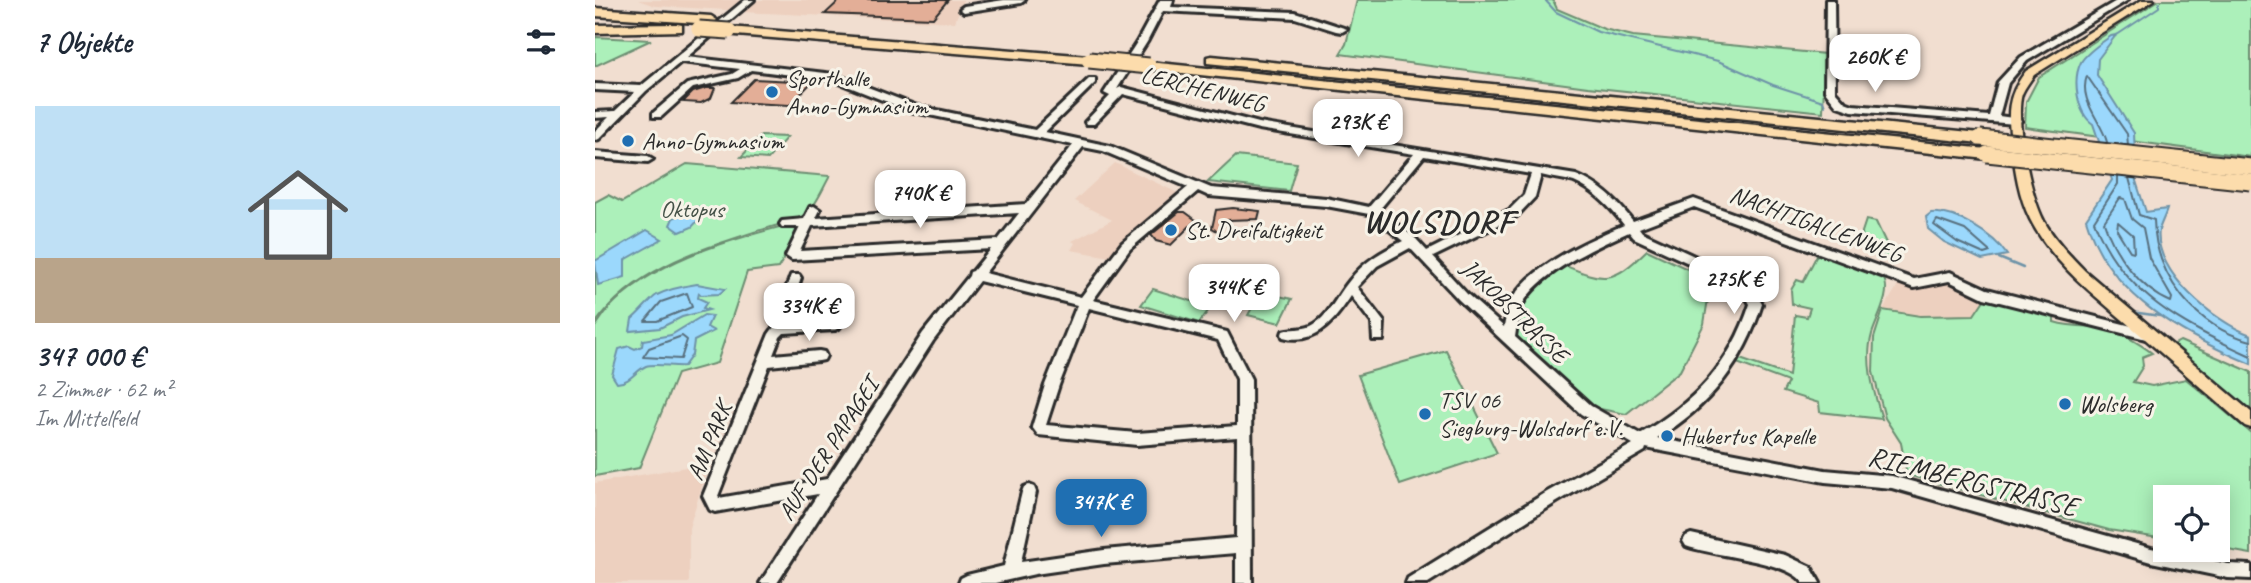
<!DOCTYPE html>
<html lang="de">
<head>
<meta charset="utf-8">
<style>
	:root { --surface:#fff; --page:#f6f6f7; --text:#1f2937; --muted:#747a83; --accent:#1f6fb2 }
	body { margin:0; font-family:Caveat,sans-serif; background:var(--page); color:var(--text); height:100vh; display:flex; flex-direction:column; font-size:26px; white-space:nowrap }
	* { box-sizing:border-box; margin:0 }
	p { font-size:23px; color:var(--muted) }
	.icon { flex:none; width:38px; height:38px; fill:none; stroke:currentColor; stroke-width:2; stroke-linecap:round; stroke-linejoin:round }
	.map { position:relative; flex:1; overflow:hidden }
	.side { display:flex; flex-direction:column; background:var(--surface); width:595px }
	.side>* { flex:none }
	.controls { position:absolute; left:1558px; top:485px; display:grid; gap:14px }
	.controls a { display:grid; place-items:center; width:77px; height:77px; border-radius:0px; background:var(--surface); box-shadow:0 4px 18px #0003; font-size:35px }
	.price { position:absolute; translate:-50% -60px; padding:0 16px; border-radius:14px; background:#fff; color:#222; font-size:23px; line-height:46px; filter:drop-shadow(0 2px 4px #0008) }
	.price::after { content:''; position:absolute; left:50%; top:42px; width:21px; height:16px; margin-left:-10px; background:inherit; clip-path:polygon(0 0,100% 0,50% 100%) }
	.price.active { background:var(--accent); color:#fff }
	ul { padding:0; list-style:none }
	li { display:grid; align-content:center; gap:14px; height:371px; padding:0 35px }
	li span { display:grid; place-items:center; height:217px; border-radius:0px; color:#555 }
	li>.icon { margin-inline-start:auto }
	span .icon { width:126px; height:126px; fill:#fffc; stroke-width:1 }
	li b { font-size:30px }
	h2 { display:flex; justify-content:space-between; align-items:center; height:84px; padding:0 35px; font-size:30px }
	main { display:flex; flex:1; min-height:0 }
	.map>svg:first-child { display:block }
	.built { fill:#edd0bf }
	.green { fill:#acf0ba; stroke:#6c8e72; stroke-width:2 }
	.water { fill:#9bd8fc; stroke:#6e93a8; stroke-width:2 }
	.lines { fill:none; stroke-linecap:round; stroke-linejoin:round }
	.shore { stroke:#58707f; stroke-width:2 }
	.stream-far1 { stroke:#6e93a8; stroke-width:2 }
	.stream { stroke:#6e93a8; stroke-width:2.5 }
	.building { fill:#e3ae97; stroke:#2b2b2b; stroke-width:2 }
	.minor-casing { stroke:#2b2b2b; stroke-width:6 }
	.major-casing { stroke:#2b2b2b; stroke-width:5 }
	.highway-casing { stroke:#2b2b2b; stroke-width:5 }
	.minor { fill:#f7f3e8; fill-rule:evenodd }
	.major { fill:#fcdcac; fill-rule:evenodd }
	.highway { fill:#fcdcac; fill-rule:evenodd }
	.highway-bridge-casing { stroke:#2b2b2b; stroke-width:19; stroke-linecap:butt }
	.highway-bridge { stroke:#fcdcac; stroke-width:15 }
	.poi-dot { fill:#1f6fb2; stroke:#f7f3e8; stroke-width:2.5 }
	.labels { text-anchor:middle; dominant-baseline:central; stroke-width:6; stroke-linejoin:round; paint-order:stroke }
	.poi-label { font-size:24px; fill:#2b2b2b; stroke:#f7f3e8; text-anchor:start }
	.street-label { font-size:24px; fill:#2b2b2b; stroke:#f7f3e8 }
	.park-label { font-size:24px; fill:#455248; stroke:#f7f3e8 }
	.near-street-label { font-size:28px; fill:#2b2b2b; stroke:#f7f3e8 }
	.district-label { font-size:32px; font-weight:bold; letter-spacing:2px; fill:#2b2b2b; stroke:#f7f3e8 }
</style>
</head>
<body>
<main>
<section class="side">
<h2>7 Objekte<svg class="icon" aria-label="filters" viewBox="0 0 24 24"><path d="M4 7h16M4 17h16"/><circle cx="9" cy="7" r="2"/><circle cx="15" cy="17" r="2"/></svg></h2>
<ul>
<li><span style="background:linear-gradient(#bfe0f5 70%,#b9a48a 0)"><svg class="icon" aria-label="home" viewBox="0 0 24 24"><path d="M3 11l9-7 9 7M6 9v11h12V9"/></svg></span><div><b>347 000 €</b><p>2 Zimmer · 62 m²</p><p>Im Mittelfeld</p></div></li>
</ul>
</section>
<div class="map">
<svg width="1656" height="583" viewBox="0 0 1656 583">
	<rect width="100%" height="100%" fill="#f1ded0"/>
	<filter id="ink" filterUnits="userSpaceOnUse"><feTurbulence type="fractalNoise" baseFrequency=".0143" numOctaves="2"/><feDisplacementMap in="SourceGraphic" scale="14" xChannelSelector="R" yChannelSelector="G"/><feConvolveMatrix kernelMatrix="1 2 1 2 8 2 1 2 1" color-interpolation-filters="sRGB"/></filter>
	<g filter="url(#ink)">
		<g class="built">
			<polygon points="43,0 147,0 133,10 60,6"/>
			<polygon points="162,0 368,0 360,22 146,12"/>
			<polygon points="520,163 585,194 523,247 515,257 476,250 480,243 477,241 517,220 479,201"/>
			<polygon points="1306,280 1313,287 1359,280 1391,297 1380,315 1325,316 1288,310"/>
			<polygon points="114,463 94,528 94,583 0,583 0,483"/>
		</g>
		<g class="green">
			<polygon points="762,0 958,0 962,9 1009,29 1038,36 1230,54 1228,112 993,87 745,54 751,44"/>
			<polygon points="1564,0 1656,0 1656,157 1430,127 1431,102 1444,77"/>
			<polygon points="0,37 56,40 0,66"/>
			<polygon points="166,136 192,137 173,159 146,157"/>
			<polygon points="641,156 702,163 694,191 613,182"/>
			<path d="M 92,164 L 235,176 C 229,186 222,204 213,212 C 201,222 175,227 159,232 C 100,251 37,271 0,324 L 0,202 L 13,195 L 27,202 Z"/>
			<polygon points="1271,220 1281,222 1299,260 1269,249 1267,232"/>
			<path d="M 188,226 L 208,227 L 183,268 L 152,272 L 122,363 L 82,374 L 44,468 L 0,476 L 0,327 C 5,321 8,315 13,309 C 57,262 127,242 188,226 Z"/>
			<path d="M 1052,250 L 1116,280 L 1109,324 L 1085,371 L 1031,414 L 1000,408 L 918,335 L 928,300 L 966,264 C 1010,282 1016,285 1052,250 Z"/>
			<path d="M 1224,251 C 1242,258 1276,263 1288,278 C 1298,291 1281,320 1277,334 C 1269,362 1279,392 1287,419 L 1225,412 L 1224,403 L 1188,392 L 1193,382 L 1142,363 L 1145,359 L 1194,376 L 1200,315 L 1212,317 L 1215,308 L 1197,304 L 1196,290 L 1202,280 L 1208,282 Z"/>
			<polygon points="558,289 616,307 604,323 546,305"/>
			<polygon points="666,292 697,299 685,323 653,315"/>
			<path d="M 1391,297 L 1459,312 L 1459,322 C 1474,327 1492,326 1507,327 C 1518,327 1548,346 1557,353 L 1547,357 L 1548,366 L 1538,382 L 1557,386 L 1591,379 L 1656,433 L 1656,554 L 1622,548 L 1622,497 L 1570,497 L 1570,539 L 1514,530 L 1312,475 L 1306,443 L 1290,418 L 1278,372 L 1279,338 L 1288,310 L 1325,316 L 1379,315 Z"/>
			<polygon points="1585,341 1656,372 1656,411 1578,345"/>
			<polygon points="851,350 902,453 805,485 763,375"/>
		</g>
		<g class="water">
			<path d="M 1521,35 L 1503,59 L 1502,75 L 1539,133 L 1541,181 L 1551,212 L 1572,209 C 1570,216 1566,223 1564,230 C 1558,272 1621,323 1656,335 L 1656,364 C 1587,335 1513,295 1491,219 L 1517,180 L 1498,124 C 1482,113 1477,80 1486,62 C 1492,52 1506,43 1516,36 Z"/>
			<polygon points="103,207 111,212 97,227 85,232 75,225 78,218"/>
			<path d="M 1336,213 C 1361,211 1398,234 1412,255 L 1387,260 L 1349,242 L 1333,229 L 1331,217 Z"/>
			<polygon points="52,230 67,239 30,260 30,277 3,285 0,261"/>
			<path d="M 102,284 L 130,289 L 124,294 L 106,295 L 104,293 L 103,298 L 112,302 L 108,308 L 114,310 L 87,317 L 65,328 L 35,331 L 37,319 C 45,313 55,299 62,295 C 74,289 89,286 102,284 Z"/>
			<path d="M 109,315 L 117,316 L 112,327 L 119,331 L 99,341 L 97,355 L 89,366 C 79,367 60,363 51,366 C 40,371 36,382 22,383 L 17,375 L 24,349 L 34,346 L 40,349 L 47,346 L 48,340 L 76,335 Z"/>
		</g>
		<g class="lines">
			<g class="shore">
				<path d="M 1512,142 C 1506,120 1483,100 1492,76 L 1532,134 L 1533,145"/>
				<path d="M 1523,177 L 1523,184 L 1499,221 C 1526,293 1589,326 1656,356"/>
				<path d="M 1534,178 L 1544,215 L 1559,220 C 1560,277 1601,327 1656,341"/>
				<path d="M 1525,198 L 1530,199 L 1537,219 L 1548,228 L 1554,258 L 1577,298 L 1576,302 C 1545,289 1519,254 1509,222 Z"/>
				<polygon points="1342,220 1370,230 1395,252 1389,254 1362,242 1339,225"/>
				<polygon points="1523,222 1538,235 1539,252 1535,251 1522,230"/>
				<polygon points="92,293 97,307 62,321 50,321 66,302"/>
				<polygon points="87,336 92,340 86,359 48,357 54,348"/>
			</g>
			<g class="stream-far1">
				<polyline points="950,0 961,12 1003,32 1123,61 1178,85 1228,101 1230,106"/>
				<polyline points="1519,37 1564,7 1564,3"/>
			</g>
			<g class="stream">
				<polyline points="1404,258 1428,268"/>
				<polyline points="1537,312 1565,316"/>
			</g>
		</g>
		<g class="building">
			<polygon points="245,0 353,0 338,18 230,14"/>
			<polygon points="159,79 217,82 195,105 136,102"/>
			<polygon points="111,88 120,88 116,98 106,103 88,102 98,92"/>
			<polygon points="638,208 665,211 663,219 633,220 624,232 617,228 621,210"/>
			<polygon points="584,212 590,212 601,220 576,245 561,241 556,235"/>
		</g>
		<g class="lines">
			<defs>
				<g id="minor">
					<path d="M 150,0 L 159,0 L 92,57 L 239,74 L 322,106 L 440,130 L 494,79 L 500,79 L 500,83 L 450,132 L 515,146 L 616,188 L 731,198 L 774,207 L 819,154 L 664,129 L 528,94 L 499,124 L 491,124 L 490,122 L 515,96 L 509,93 L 542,42 L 565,0 L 578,0 L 576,7 L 700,12 L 752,29 L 747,32 L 741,31 L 700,18 L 568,11 L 552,42 L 522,89 L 526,87 L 664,123 L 981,175 C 1005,184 1023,202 1038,221 L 1099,199 L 1319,279 L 1355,272 L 1392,289 L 1556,331 L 1557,334 L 1556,337 L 1551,339 L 1389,298 L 1354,281 L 1319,288 L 1099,207 L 1044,228 L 1047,232 L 1147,278 L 1155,284 L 1167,304 C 1149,362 1115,407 1062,438 L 1230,470 L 1297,476 L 1556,548 L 1633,564 L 1656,565 L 1656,579 L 1633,578 L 1556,562 L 1297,488 L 1230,482 L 1051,448 L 1050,451 L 962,502 L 833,583 L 811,583 L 813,578 L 952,492 L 1038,444 L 986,414 L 864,300 L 815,248 L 782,266 L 762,287 L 789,322 L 788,340 L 778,340 L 777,323 L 756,296 C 740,320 721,346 688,337 L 687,334 L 688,331 C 697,328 707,330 716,326 C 734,317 742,295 755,280 C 769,261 788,251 808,241 L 774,214 L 731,206 L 614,196 L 603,191 L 535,249 L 498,300 L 632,332 L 656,379 L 657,583 L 641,583 L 641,553 L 509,564 L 440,574 L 400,583 L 364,583 L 366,578 L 372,575 L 409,566 L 427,492 L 429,487 L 434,485 L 439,487 L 441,492 L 426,562 L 509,550 L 641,538 L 642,437 L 542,445 L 443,435 L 437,427 L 450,385 L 482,305 L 384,281 L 338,341 L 182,583 L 165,583 L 223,494 L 120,512 L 115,510 L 108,496 L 174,334 L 179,327 L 178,324 L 196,275 L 204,275 L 206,278 L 191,323 L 240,320 L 244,322 L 246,325 L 244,328 L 240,330 L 189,333 L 185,337 L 178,355 L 224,351 L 229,352 L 231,356 L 229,360 L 224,361 L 174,366 L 123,496 L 124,498 L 232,479 L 328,333 L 374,276 L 375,272 L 378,271 L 396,249 L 197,260 L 191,256 L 205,227 L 187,227 L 185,224 L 187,221 L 209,219 L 215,207 L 219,206 L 225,210 L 221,218 L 431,204 L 478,145 L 315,111 L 237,80 L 156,70 L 143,78 L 98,88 L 66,117 L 58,117 L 58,113 L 92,84 L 137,74 L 145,69 L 86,62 L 51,91 L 4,139 L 0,140 L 0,131 L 14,117 L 0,118 L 0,112 L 20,111 L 40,92 L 0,90 L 0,84 L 46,86 ZM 488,147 L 508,151 L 593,187 L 527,243 L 486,297 L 390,273 ZM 829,156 L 936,174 L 929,195 L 914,210 L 832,251 L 821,239 L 784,210 ZM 946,175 C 957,178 969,179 979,182 C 999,190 1016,208 1029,225 C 994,240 941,263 919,296 C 913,305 911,316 909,327 L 872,294 L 838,257 L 922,216 L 940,197 ZM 424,213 L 403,240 L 205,251 L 217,226 ZM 1034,232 L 1039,238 L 1139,284 L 1147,290 L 1155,304 C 1135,365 1100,402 1045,434 L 996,406 L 920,337 C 922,325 923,310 930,300 C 951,269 1001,247 1034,232 ZM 494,308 L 623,340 L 642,379 L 642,426 L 542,433 L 451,425 L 464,385 Z"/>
					<polygon points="409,0 430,0 426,3 369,12 365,9 369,6"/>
					<polygon points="1231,0 1239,0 1240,91 1250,102 1258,105 1394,116 1403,82 1426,57 1523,0 1533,0 1432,61 1413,83 1404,116 1425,119 1426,121 1421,124 1257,111 1242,106 1230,91"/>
					<polygon points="0,152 53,156 58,159 53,162 0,158"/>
					<path d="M 1096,534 L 1190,555 L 1216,567 L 1225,583 L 1208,583 C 1195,561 1117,556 1091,546 L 1088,541 L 1091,536 Z"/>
				</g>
				<path id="major" d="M 1547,0 L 1559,0 L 1439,75 C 1435,81 1430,87 1427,94 C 1419,120 1436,197 1449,221 C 1460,240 1475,256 1490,271 L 1656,412 L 1656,428 L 1650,426 C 1614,394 1577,363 1541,331 C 1502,297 1459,266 1435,219 C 1424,197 1420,170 1417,146 C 1412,114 1411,97 1431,71 Z"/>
				<g id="highway">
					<polygon points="0,8 116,16 122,20 116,24 0,16"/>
					<polygon points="82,24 87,25 87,31 0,33 0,25"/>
					<polygon points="134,27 494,56 501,60 494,64 129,34 128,31"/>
					<polygon points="617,56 1385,133 1392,138 1385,143 612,63 612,57"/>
					<polygon points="554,62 1392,149 1400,154 1392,159 549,69 549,63"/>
				</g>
			</defs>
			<use href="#minor" class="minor-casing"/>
			<use href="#major" class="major-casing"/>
			<use href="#highway" class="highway-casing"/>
			<use href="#minor" class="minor"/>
			<use href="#major" class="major"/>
			<use href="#highway" class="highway"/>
			<defs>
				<g id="highway-bridge">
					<polyline points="104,29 134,31"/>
					<polyline points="494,60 554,66"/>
					<polyline points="1385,138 1656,167"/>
					<polyline points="1392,154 1656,182"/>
				</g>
			</defs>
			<use href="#highway-bridge" class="highway-bridge-casing"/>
			<use href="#highway-bridge" class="highway-bridge"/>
		</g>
	</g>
	<g class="poi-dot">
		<circle cx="177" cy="92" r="7"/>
		<circle cx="33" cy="141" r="7"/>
		<circle cx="576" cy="230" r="7"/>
		<circle cx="1470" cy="404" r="7"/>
		<circle cx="830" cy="414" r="7"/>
		<circle cx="1072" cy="436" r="7"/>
	</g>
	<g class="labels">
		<g class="poi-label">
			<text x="191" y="78">Sporthalle<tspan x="191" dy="28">Anno-Gymnasium</tspan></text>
			<text x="47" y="141">Anno-Gymnasium</text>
			<text x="590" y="230">St. Dreifaltigkeit</text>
			<text x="844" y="400">TSV 06<tspan x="844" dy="28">Siegburg-Wolsdorf e.V.</tspan></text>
			<text x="1484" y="404">Wolsberg</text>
			<text x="1086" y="436">Hubertus Kapelle</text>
		</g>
		<g class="street-label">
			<text transform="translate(608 89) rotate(14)">LERCHENWEG</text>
			<text transform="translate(1221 224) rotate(20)">NACHTIGALLENWEG</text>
			<text transform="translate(920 311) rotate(44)">JAKOBSTRASSE</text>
			<text transform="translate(114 441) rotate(-68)">AM PARK</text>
			<text transform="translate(233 449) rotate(-57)">AUF DER PAPAGEI</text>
		</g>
		<g class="park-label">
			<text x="97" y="209">Oktopus</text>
		</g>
		<g class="near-street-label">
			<text transform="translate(1378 481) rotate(14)">RIEMBERGSTRASSE</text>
		</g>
		<g class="district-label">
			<text x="844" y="221">WOLSDORF</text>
		</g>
	</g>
</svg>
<div class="controls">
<a><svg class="icon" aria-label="locate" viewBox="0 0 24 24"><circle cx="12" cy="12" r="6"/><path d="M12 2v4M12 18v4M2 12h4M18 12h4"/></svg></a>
</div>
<b class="price" style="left:1280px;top:94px">260K €</b>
<b class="price" style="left:763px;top:159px">293K €</b>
<b class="price" style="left:325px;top:230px">740K €</b>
<b class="price" style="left:1139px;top:316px">275K €</b>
<b class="price" style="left:639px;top:324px">344K €</b>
<b class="price" style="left:214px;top:343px">334K €</b>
<b class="price active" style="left:506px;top:539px">347K €</b>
</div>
</main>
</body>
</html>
